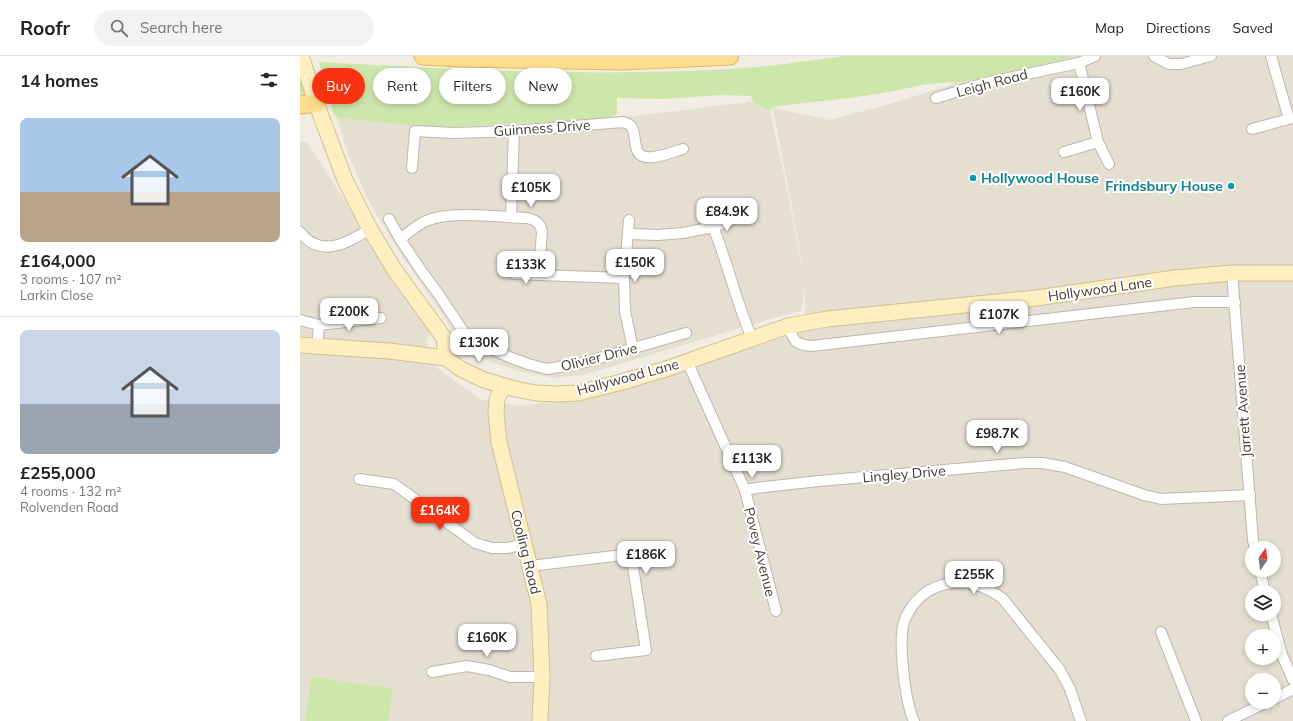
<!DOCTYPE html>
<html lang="en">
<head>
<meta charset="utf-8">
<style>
	:root { --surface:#fff; --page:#f2f2f2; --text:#222; --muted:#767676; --line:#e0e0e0; --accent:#f93312 }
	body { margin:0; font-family:Mulish,sans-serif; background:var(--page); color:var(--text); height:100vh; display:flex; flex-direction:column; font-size:15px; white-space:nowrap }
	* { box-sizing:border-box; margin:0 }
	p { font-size:13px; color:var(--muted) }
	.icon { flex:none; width:22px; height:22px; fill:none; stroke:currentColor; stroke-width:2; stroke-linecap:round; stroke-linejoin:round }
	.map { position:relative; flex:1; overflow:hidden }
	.panel { display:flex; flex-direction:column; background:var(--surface); width:300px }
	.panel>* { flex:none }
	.guide { position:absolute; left:12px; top:12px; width:380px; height:36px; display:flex; gap:8px }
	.needle { width:26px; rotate:14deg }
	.fabs { position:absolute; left:945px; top:485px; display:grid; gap:8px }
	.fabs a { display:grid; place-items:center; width:36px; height:36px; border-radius:50%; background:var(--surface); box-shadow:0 2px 6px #0003; font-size:20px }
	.price { position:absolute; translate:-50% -34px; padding:0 9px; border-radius:8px; background:#fff; color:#222; font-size:13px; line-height:26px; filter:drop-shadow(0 1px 2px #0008) }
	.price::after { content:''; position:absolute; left:50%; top:24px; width:12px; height:9px; margin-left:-6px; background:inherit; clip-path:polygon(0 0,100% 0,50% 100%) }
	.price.on { background:var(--accent); color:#fff }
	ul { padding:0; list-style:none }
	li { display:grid; align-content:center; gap:8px; height:212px; padding:0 20px }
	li+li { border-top:1px solid var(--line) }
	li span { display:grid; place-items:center; height:124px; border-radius:8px; color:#555 }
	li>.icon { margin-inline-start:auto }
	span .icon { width:72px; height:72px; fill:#fffc; stroke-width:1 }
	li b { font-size:17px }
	h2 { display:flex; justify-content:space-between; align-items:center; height:48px; padding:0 20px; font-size:17px }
	.tag { padding:0 14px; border-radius:18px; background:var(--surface); box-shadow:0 2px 6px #0003; font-size:14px; line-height:36px }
	.tag.on { background:var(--accent); color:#fff }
	header { display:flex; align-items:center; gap:24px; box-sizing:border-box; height:56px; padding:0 20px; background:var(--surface); border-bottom:1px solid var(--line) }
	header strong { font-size:19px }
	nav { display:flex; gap:22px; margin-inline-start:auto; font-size:14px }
	.search { width:280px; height:36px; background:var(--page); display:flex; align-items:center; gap:10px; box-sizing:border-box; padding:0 14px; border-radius:22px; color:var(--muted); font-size:15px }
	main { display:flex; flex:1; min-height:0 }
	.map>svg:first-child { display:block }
	.residential { fill:#e5dfd1; fill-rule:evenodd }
	.green { fill:#cce6ab }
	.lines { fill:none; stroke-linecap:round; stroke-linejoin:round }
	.minor-casing { stroke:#bfb7a8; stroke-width:12 }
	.secondary-casing { stroke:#d2c092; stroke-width:17 }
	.primary-casing { stroke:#e2ba60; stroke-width:19 }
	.minor { stroke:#fff; stroke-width:10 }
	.secondary { stroke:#feeec0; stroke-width:15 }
	.primary { stroke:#fedd8f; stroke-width:17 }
	.culture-dot { fill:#0f9aa8; stroke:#fff; stroke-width:1.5 }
	.labels { text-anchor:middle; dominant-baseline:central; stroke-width:4; stroke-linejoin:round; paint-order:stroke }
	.street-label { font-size:14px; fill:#433c33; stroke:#fff }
	.culture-label { font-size:14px; font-weight:bold; fill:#0d838f; stroke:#fff; text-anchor:start }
</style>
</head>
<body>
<header>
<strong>Roofr</strong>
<div class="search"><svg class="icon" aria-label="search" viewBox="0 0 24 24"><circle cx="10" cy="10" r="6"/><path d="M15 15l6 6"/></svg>Search here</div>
<nav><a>Map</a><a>Directions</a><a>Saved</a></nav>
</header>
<main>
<section class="panel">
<h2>14 homes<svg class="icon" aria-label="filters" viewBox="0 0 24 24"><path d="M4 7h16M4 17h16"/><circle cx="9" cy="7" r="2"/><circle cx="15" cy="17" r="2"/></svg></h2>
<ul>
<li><span style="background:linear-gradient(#a9c7e8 60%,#b9a48a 0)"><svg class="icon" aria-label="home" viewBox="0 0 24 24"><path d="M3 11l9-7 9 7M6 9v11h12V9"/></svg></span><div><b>£164,000</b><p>3 rooms · 107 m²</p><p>Larkin Close</p></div></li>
<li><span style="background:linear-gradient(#c9d6e8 60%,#9aa5b1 0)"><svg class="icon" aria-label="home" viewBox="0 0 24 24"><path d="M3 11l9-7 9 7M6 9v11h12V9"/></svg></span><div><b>£255,000</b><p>4 rooms · 132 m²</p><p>Rolvenden Road</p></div></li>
</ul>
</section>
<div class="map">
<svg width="993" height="665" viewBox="0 0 993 665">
	<rect width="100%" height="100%" fill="#f1ede3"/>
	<path class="residential" d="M 743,0 L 993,0 L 993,665 L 0,665 L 0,85 L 7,86 L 130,277 L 126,285 L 133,309 L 180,343 L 219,350 L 267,344 L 402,308 L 505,274 L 505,232 L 501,255 L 471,263 L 283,319 L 254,322 L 215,314 L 182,303 L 161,288 L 143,259 L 104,203 L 89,179 L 67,142 L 49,100 L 37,62 L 134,72 L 308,63 L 450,46 L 470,55 L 485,124 L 503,215 L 501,200 L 473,52 L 530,64 L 593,47 ZM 952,492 L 974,492 L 974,514 L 952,514 ZM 952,536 L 974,536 L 974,558 L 952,558 ZM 952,580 L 974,580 L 974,602 L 952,602 ZM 952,624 L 974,624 L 974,646 L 952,646 Z"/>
	<g class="green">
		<path d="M 545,0 L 774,0 L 729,13 L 655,27 C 631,25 607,33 583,37 C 547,43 510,46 473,51 L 470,55 L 453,47 L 451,40 L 421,39 L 364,43 L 317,42 L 317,58 L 308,63 L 134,72 L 37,62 L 33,57 L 19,6 C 165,14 312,22 458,11 C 487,8 516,4 545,0 Z"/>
		<polygon points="0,15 8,38 0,47"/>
		<polygon points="11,621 93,632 88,665 5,665"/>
	</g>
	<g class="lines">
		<defs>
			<g id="minor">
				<polyline points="854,0 869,8 881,8 911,0"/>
				<polyline points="636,42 685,27 779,7 795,0"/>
				<polyline points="952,73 989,63 971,0"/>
				<polyline points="798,86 809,108"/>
				<polyline points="764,96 798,86 779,7"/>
				<path d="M 112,112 L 115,75 L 154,77 L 214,75 L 323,66 C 326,67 329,68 331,70 C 339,81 329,104 353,101 C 363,100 373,96 383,93"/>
				<polyline points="211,161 214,75"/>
				<path d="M 89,163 L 100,183 C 108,177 117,169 126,165 C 152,154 198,161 227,162 C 235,164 240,166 242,175 L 239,219 L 324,222"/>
				<polyline points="329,164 324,222 325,255 333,293"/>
				<polyline points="413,171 431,165"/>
				<path d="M 0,176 C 21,203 47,187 70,173"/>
				<path d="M 329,178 L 358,179 L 383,177 L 413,171 C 428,207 436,246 452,282"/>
				<polyline points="100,183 120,213 139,239 163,275 174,285 209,301 228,308 247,313 282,307 386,277"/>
				<polyline points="932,217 953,484 955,492"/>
				<polyline points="214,218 239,219"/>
				<polyline points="0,264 19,269"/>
				<path d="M 488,270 C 494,285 495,289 512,290 L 894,246 L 935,246"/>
				<polyline points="17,290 19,269 81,262"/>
				<polyline points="387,305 445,434 476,555"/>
				<polyline points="59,423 94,428 175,487 192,492 208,492 224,488"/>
				<polyline points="445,434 456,432 519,425 725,407 742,407 765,411 844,439 861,443 950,439"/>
				<polyline points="230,510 331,498 346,594 296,600"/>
				<polyline points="960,514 965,536"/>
				<polyline points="971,558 982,599 993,624"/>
				<polyline points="861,576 896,665"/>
				<polyline points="132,616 167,610 189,614 210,621 242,621"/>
				<polyline points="974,643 993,633"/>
				<path d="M 614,665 C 605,646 597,582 605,563 C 623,521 671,517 703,543 L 760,614 L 770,633 L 781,665"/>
				<polyline points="928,665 967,646"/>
			</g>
			<g id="secondary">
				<polyline points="1,0 21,60 45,124 70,173 94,213 144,282 146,302"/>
				<polyline points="0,289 89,295 146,302 161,313 184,324 215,333 236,337 256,338 278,337 322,326 369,312 488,270 527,263 736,242 875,222 932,217 993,217"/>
				<polyline points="203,330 197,343 196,357 199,386 239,548 242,621 240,665"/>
			</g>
			<g id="primary">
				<polyline points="123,0 159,2 324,5 430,0"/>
				<polyline points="0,49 17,47"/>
			</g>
		</defs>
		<use href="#minor" class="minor-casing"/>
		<use href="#secondary" class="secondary-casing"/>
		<use href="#primary" class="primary-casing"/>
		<use href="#minor" class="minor"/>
		<use href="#secondary" class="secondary"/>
		<use href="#primary" class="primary"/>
	</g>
	<g class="culture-dot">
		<circle cx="673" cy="122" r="4"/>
		<circle cx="931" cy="130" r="4"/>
	</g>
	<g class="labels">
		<g class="street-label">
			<text transform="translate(692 27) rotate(-15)">Leigh Road</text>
			<text transform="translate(242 72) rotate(-4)">Guinness Drive</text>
			<text transform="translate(800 233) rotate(-8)">Hollywood Lane</text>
			<text transform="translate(299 301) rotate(-14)">Olivier Drive</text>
			<text transform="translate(328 321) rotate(-15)">Hollywood Lane</text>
			<text transform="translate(943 355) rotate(-94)">Jarrett Avenue</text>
			<text transform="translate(604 418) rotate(-5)">Lingley Drive</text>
			<text transform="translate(226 496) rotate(76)">Cooling Road</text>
			<text transform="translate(460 496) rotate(76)">Povey Avenue</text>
		</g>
		<g class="culture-label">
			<text x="681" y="122">Hollywood House</text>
			<text x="923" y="130" text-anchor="end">Frindsbury House</text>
		</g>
	</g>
</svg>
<div class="fabs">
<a><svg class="needle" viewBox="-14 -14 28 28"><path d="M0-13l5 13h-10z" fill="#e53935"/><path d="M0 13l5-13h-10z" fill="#767676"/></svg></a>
<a><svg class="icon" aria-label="layers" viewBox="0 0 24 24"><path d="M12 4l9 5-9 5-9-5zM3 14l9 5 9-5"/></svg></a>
<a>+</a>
<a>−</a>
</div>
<b class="price" style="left:780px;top:56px">£160K</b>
<b class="price" style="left:231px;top:152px">£105K</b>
<b class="price" style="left:427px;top:176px">£84.9K</b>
<b class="price" style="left:335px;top:227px">£150K</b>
<b class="price" style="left:226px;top:229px">£133K</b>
<b class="price" style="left:49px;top:276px">£200K</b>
<b class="price" style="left:699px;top:279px">£107K</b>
<b class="price" style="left:179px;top:307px">£130K</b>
<b class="price" style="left:697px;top:398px">£98.7K</b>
<b class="price" style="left:452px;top:423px">£113K</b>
<b class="price on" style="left:140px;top:475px">£164K</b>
<b class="price" style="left:346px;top:519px">£186K</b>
<b class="price" style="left:674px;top:539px">£255K</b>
<b class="price" style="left:187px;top:602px">£160K</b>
<div class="guide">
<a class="tag on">Buy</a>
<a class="tag">Rent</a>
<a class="tag">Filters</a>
<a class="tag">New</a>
</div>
</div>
</main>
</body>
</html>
